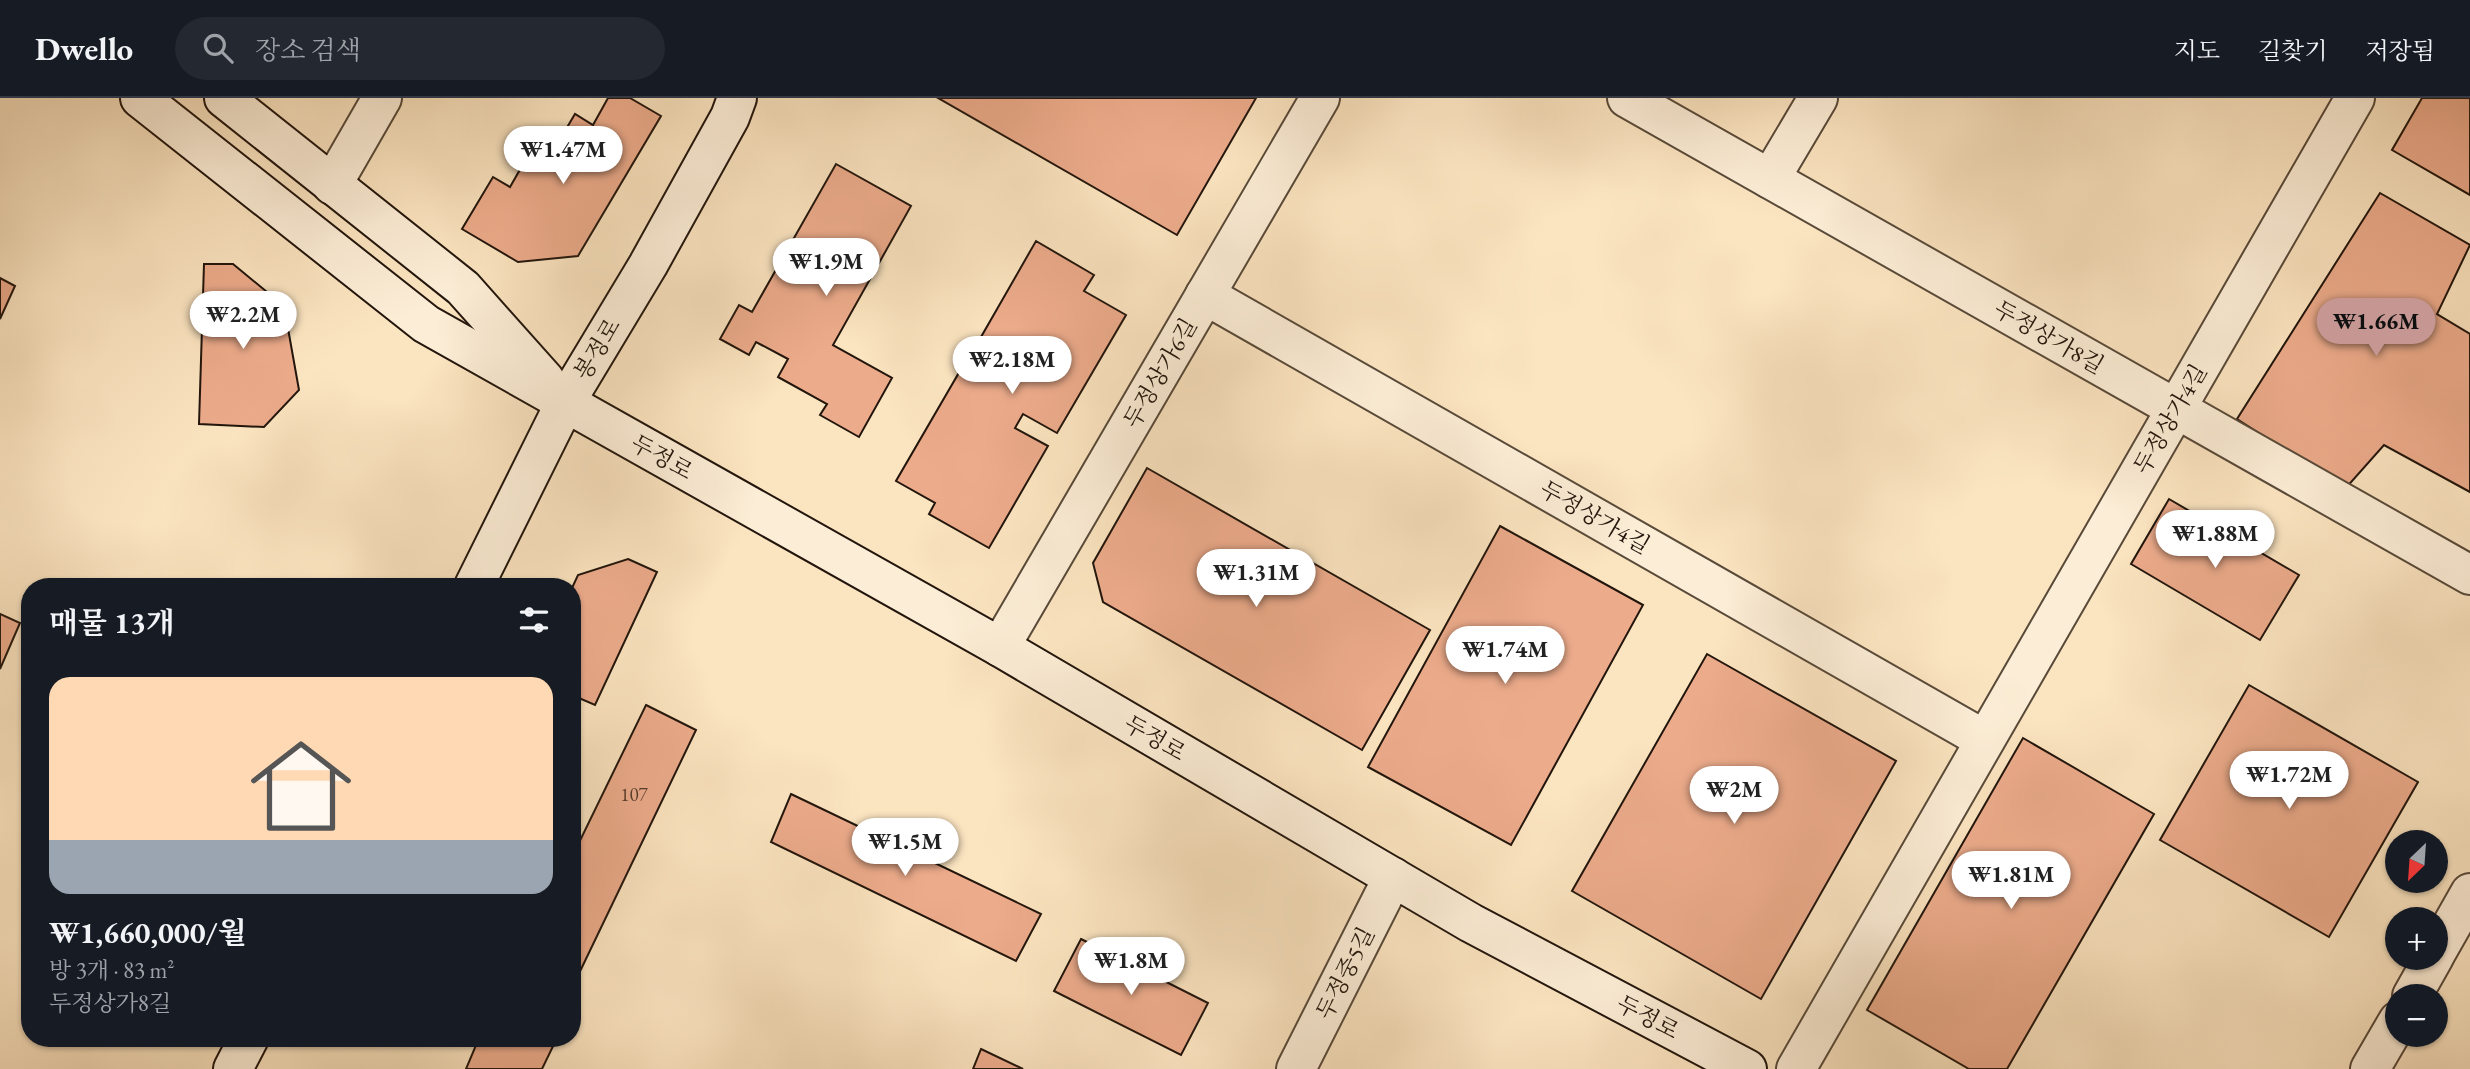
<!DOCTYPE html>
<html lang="ko">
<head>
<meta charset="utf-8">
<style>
	:root { --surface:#171b24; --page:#242831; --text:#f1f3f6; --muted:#9ea1a6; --line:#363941; --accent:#c59692 }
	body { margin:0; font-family:"EB Garamond","Noto Serif KR",serif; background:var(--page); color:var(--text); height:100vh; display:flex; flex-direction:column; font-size:26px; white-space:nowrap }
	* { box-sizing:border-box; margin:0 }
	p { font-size:23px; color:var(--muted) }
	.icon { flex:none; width:38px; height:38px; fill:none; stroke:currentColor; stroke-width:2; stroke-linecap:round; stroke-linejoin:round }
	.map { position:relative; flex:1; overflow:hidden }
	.details { position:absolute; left:21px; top:480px; width:560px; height:469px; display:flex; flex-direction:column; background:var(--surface); border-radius:28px; box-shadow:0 2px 5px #0004 }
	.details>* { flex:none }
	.needle { width:46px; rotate:205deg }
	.buttons { position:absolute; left:2385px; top:732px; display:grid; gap:14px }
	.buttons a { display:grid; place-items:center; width:63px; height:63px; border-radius:50%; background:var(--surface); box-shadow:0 2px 5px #0004; font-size:35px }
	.price { position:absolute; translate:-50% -60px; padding:0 16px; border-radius:24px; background:#fff; color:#222; font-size:23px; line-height:46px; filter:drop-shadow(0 2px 4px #0008) }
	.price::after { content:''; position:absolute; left:50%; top:42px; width:21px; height:16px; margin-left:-10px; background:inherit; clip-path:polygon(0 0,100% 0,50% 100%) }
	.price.active { background:var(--accent); color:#111 }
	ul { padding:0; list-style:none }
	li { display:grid; align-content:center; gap:14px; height:371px; padding:0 28px }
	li+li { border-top:2px solid var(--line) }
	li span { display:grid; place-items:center; height:217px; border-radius:21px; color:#555 }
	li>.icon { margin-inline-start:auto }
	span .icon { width:126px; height:126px; fill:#fffc; stroke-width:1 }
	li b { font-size:30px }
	h2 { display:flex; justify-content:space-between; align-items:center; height:84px; padding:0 28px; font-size:30px }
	header { display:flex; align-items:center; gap:42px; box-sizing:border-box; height:98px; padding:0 35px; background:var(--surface); border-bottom:2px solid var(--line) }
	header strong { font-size:33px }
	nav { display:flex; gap:38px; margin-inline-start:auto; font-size:24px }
	.search { width:490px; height:63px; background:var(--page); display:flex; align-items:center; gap:18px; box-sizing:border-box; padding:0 24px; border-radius:38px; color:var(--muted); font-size:26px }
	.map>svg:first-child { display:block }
	.building { fill:#ecab8b; stroke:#22150c; stroke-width:2 }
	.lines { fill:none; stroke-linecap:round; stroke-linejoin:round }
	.street-casing { stroke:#584939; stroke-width:42 }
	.secondary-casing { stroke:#22150c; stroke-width:42 }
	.street { stroke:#fcedd6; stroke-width:38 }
	.secondary { stroke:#fcedd6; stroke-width:38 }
	.labels { text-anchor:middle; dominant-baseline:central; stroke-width:7; stroke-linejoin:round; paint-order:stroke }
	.number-label { font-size:19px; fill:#543a2c }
	.street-label { font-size:23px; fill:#22150c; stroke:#fcedd6 }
</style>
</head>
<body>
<header>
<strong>Dwello</strong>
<div class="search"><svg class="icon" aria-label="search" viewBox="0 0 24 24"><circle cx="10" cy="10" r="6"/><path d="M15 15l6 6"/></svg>장소 검색</div>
<nav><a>지도</a><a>길찾기</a><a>저장됨</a></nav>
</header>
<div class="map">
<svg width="2470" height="971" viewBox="0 0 2470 971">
	<rect width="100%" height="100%" fill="#fbe4c0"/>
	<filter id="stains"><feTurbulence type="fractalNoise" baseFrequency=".00286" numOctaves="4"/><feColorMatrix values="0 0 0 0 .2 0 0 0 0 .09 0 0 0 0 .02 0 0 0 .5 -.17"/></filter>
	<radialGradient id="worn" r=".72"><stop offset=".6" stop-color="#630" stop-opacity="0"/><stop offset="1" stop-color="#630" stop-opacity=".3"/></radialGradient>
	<g class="building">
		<polygon points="608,0 630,0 661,18 578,158 518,164 462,131 493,79 510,89 542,33 559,43 575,16 593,27"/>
		<polygon points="938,0 1256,0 1177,137"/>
		<polygon points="2422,0 2470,0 2470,97 2392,52"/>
		<polygon points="836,66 911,108 833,247 892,280 859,339 820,317 827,306 778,279 788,261 756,244 749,257 720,241 739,207 752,214"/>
		<polygon points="2380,95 2470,147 2437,216 2470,236 2470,394 2384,347 2345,391 2237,321"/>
		<polygon points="1036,143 1094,177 1084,193 1126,217 1057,335 1023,316 1015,330 1048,348 989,450 929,416 935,405 896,383 964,266 984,278 992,264 973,253"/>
		<polygon points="204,166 233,166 284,208 299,292 264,329 199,326"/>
		<polygon points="0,180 15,188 0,221"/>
		<polygon points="1147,370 1430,532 1362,652 1103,504 1093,465"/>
		<polygon points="2169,401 2299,477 2260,542 2131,466"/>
		<polygon points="1500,428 1643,507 1511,747 1368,669"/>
		<polygon points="628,461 657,474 595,607 572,597 572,490 578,477"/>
		<polygon points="0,516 20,525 0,571"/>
		<polygon points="1707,556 1896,663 1761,901 1572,793"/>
		<polygon points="2249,587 2418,684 2329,839 2160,742"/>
		<polygon points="646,607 696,632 572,890 572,759"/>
		<polygon points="2023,640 2154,716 2007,971 1969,971 1867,912"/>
		<polygon points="791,696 1041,816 1016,863 771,744"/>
		<polygon points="1081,841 1208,905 1181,957 1054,893"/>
		<polygon points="479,940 557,940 542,971 466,971"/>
		<polygon points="981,951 1023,971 973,971"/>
	</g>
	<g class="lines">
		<defs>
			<g id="street">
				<polyline points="1627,0 2470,477"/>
				<polyline points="1770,81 1818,0"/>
				<polyline points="332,87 382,0"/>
				<polyline points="1205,197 1985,642"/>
				<polyline points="1000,549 1320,0"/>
				<polyline points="2436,855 2470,795"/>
				<polyline points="2412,898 2434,859"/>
				<polyline points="1296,971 1393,779"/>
				<polyline points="1796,971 2355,0"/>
				<polyline points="2370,971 2398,923"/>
			</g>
			<g id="secondary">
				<polyline points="140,0 426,226 1000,549 1471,825 1747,971"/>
				<polyline points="224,0 463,190 545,282"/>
				<polyline points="474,488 565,305 648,167 730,19 737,0"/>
				<polyline points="233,971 249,940"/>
			</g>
		</defs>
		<use href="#street" class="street-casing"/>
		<use href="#secondary" class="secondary-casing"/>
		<use href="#street" class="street"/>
		<use href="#secondary" class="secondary"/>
	</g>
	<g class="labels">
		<g class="number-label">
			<text x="634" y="696">107</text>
		</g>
		<g class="street-label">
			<text transform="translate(2049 239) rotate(30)">두정상가8길</text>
			<text transform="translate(597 251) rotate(-59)">봉정로</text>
			<text transform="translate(1160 275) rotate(-60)">두정상가6길</text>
			<text transform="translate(2170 321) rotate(-60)">두정상가4길</text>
			<text transform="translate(662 359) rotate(29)">두정로</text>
			<text transform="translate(1595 419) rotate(30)">두정상가4길</text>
			<text transform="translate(1155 640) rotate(30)">두정로</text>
			<text transform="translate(1345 875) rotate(-63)">두정중5길</text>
			<text transform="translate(1648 919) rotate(28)">두정로</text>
		</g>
	</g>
	<rect width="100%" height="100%" filter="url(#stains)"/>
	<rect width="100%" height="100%" fill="url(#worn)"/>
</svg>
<div class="buttons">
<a><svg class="needle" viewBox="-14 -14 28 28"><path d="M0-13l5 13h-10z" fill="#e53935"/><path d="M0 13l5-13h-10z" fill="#9ea1a6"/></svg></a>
<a>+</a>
<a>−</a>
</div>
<b class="price" style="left:563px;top:88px">₩1.47M</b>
<b class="price" style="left:826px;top:200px">₩1.9M</b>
<b class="price" style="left:243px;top:253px">₩2.2M</b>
<b class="price active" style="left:2376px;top:260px">₩1.66M</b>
<b class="price" style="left:1012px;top:298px">₩2.18M</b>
<b class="price" style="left:2215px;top:472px">₩1.88M</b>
<b class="price" style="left:1256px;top:511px">₩1.31M</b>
<b class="price" style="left:1505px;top:588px">₩1.74M</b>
<b class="price" style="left:2289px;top:713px">₩1.72M</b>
<b class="price" style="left:1734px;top:728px">₩2M</b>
<b class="price" style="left:905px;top:780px">₩1.5M</b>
<b class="price" style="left:2011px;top:813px">₩1.81M</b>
<b class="price" style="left:1131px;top:899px">₩1.8M</b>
<section class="details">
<h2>매물 13개<svg class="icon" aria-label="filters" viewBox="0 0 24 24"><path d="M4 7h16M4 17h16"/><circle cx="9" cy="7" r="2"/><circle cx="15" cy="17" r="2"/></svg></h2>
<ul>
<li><span style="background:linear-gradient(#ffd9b3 75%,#9aa5b1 0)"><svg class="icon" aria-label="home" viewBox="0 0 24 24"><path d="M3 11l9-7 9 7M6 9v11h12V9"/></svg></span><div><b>₩1,660,000/월</b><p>방 3개 · 83 m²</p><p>두정상가8길</p></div></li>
</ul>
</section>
</div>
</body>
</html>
